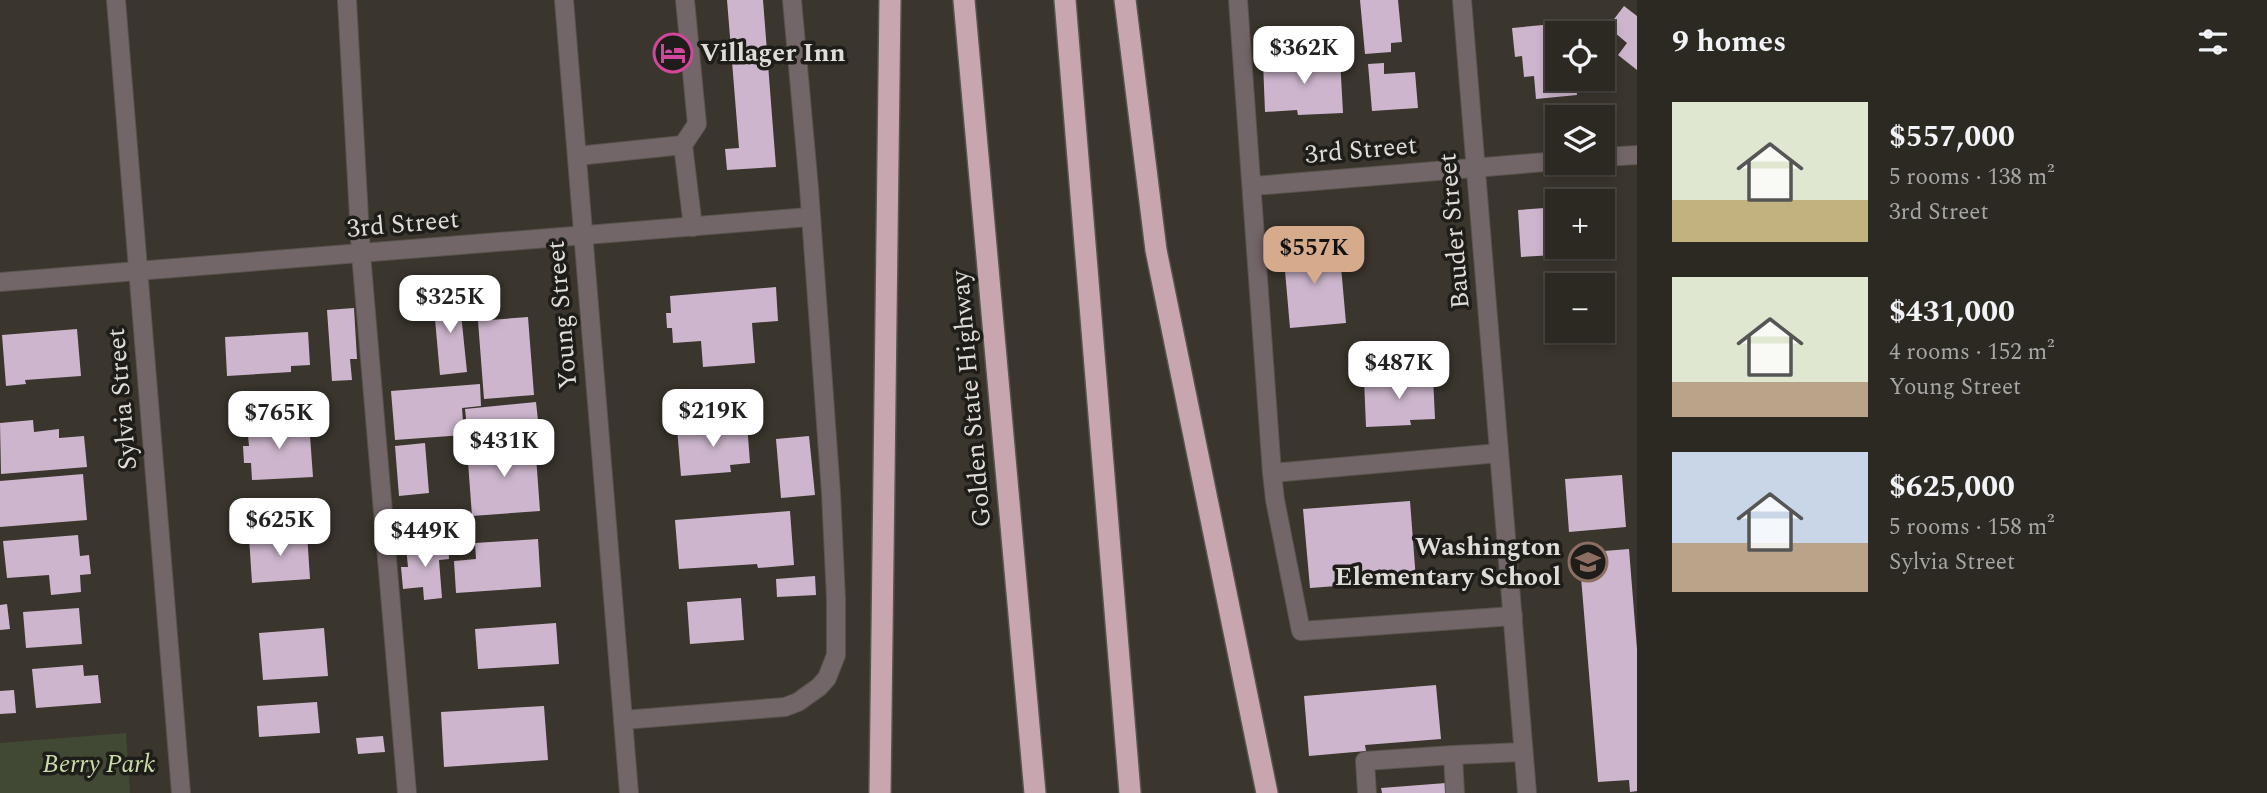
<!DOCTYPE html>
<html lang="en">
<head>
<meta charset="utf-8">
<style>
	:root { --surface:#2c2822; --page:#38342f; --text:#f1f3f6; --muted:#a6a6a5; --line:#484440; --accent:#d6ab8b }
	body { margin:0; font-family:Spectral,serif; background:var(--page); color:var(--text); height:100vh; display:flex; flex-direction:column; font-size:26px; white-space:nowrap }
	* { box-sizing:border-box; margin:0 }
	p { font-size:23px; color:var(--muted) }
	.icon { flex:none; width:38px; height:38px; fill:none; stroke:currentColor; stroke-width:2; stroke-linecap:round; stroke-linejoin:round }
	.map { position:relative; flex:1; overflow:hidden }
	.details { display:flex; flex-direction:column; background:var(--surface); width:630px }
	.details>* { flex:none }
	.buttons { position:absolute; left:1545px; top:21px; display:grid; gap:14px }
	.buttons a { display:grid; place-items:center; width:70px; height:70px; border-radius:0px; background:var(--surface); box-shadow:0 4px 10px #0003,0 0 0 2px var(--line); font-size:35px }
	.price { position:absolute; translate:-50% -60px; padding:0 16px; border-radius:14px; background:#fff; color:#222; font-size:23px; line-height:46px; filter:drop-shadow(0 2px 4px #0008) }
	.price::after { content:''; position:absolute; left:50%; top:42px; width:21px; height:16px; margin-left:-10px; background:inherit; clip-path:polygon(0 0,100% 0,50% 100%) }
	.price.on { background:var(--accent); color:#111 }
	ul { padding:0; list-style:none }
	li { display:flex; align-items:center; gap:21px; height:175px; padding:0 35px }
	li span { display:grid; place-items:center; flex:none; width:196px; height:140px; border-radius:0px; color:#555 }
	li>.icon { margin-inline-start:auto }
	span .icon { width:84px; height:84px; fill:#fffc; stroke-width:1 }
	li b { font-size:30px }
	h2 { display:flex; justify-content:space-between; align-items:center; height:84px; padding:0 35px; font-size:30px }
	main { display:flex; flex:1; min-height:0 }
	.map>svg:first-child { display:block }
	.green { fill:#414935 }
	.building { fill:#cdb6cd }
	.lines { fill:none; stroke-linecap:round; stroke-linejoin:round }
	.lane-casing { stroke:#58534c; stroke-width:20 }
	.street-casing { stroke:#58534c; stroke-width:20 }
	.highway-casing { stroke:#58534c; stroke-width:24 }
	.lane { stroke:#736669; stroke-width:18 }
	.street { stroke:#736669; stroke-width:18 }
	.highway { stroke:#c8a6af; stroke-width:21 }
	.labels { text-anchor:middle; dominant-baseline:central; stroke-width:7; stroke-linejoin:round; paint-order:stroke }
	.poi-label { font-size:26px; font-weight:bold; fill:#e0ddd8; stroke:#1f1d19; text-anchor:start }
	.street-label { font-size:26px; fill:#e0ddd8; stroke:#1f1d19 }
	.park-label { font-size:26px; font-style:italic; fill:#c8dca9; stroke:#1f1d19 }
</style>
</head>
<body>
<main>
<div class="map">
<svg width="1637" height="793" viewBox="0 0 1637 793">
	<rect width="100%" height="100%" fill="#3a352d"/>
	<polygon class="green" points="126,733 130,793 0,793 0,743"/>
	<g class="building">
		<polygon points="727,0 763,0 776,167 727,170 725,149 739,148"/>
		<polygon points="1360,0 1398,0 1402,42 1391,43 1391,52 1365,54"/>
		<polygon points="1624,6 1637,16 1637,70 1618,55 1627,43 1608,27"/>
		<polygon points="1543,25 1543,29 1566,27 1567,33 1558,33 1558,79 1603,79 1603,70 1606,70 1607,82 1576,85 1577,95 1536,99 1534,76 1524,77 1522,56 1515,57 1512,28"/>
		<polygon points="1340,58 1343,113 1298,115 1297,110 1265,112 1263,62"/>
		<polygon points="1384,63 1384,74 1415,72 1418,108 1372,111 1368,64"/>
		<polygon points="1558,207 1558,247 1588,247 1588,253 1521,257 1518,210"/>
		<polygon points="1339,244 1346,323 1290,328 1283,248"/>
		<polygon points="776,287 778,321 752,323 755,363 703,367 701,341 673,343 672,328 667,328 666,313 671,313 670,296"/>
		<polygon points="459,294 467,372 440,375 433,297"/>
		<polygon points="354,308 357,359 350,359 352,380 332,381 327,310"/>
		<polygon points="528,317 534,395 484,399 478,321"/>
		<polygon points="77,329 81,376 25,380 26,384 6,386 2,335"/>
		<polygon points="308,332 310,365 291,366 291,372 227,376 225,337"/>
		<polygon points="1433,376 1435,419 1410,420 1411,425 1366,427 1364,379"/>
		<polygon points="480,384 481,406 462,408 464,435 395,440 391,391"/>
		<polygon points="536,402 539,430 468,437 465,409"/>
		<polygon points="33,420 34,432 59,429 59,438 84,436 87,467 1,474 0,423"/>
		<polygon points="309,422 313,477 252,480 251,463 244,463 243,446 249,446 247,425"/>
		<polygon points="747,423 750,463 730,465 731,472 681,476 677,428"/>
		<polygon points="809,436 815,495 781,498 776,439"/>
		<polygon points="535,442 540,511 472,516 467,448"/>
		<polygon points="425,443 429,493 399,496 395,446"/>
		<polygon points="83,474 87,520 0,527 0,481"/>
		<polygon points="1622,475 1626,527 1569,532 1565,479"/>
		<polygon points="1410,501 1416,580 1310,588 1303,509"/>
		<polygon points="790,511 794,565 758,568 757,564 679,569 675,520"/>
		<polygon points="307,533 310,579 252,583 249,537"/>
		<polygon points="78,535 80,556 89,555 91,574 80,575 81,592 51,595 49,575 7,578 3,541"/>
		<polygon points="538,539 541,587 456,593 454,561 476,559 475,543"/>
		<polygon points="448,543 449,559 439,560 442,598 424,600 423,587 403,589 401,567 408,567 406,547"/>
		<polygon points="1629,549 1637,649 1637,791 1630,792 1629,780 1598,782 1579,553"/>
		<polygon points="815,576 816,595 777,597 776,579"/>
		<polygon points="741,598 744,640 690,644 687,602"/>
		<polygon points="7,604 10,629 0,630 0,605"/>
		<polygon points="79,608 82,644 26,648 23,612"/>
		<polygon points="556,623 559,664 478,669 475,629"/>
		<polygon points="324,628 328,676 263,680 259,633"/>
		<polygon points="83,665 84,676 98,675 101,703 36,708 32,669"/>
		<polygon points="1436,685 1441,739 1365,745 1366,751 1309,756 1304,696"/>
		<polygon points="14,690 16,713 0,714 0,691"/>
		<polygon points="317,702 320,733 259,737 257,706"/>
		<polygon points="544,706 548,760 444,767 441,712"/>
		<polygon points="383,736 385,752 358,754 356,738"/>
		<polygon points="1446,783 1447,793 1382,793 1381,788"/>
	</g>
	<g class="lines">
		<defs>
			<g id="lane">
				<polyline points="347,0 361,254 407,793"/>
				<polyline points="685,0 697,124 683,145 693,227"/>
				<polyline points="577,156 683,145"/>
				<polyline points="1272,473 1275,500 1301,631 1513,616"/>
				<polyline points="623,720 785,707 798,702 819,687 827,678 836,655 836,599 831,493 809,188 792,0"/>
				<polyline points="1453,755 1523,752"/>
				<polyline points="1367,793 1365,761 1453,755 1455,793"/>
			</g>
			<g id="street">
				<polyline points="116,0 181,793"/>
				<polyline points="564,0 629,793"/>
				<polyline points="1238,0 1272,473 1499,453"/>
				<polyline points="1462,0 1527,793"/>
				<polyline points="1603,157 1637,155"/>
				<polyline points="1253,186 1558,161"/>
				<polyline points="0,282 809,217"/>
			</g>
			<g id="highway">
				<polyline points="964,0 1035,793"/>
				<polyline points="1065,0 1130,793"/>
				<polyline points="1125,0 1156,250 1267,793"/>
				<polyline points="880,793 890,0"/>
			</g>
		</defs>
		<use href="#lane" class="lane-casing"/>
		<use href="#street" class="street-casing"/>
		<use href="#highway" class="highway-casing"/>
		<use href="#lane" class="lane"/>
		<use href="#street" class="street"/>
		<use href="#highway" class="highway"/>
	</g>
	<defs>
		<symbol id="hotel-ring" viewBox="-11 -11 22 22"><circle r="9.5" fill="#1f1d19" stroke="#d1479c" stroke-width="1.5"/><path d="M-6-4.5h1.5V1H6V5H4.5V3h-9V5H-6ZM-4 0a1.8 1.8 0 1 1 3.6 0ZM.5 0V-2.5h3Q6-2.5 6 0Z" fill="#d1479c"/></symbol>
		<symbol id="school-ring" viewBox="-11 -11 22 22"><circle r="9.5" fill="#1f1d19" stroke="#8d6e63" stroke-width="1.5"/><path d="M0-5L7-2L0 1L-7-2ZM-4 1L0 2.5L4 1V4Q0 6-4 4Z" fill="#8d6e63"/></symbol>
	</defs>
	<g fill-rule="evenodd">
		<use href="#hotel-ring" x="651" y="31" width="44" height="44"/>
		<use href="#school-ring" x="1566" y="540" width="44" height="44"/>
	</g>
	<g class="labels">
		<g class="poi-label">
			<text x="700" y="53">Villager Inn</text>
			<text x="1561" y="547" text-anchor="end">Washington<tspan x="1561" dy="30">Elementary School</tspan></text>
		</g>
		<g class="street-label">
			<text transform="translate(1361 150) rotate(-5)">3rd Street</text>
			<text transform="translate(403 224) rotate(-5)">3rd Street</text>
			<text transform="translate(1454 231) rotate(-95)">Bauder Street</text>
			<text transform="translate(562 315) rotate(-95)">Young Street</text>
			<text transform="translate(122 399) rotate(-95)">Sylvia Street</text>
			<text transform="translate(971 399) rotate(-95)">Golden State Highway</text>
		</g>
		<g class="park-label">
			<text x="99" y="764">Berry Park</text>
		</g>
	</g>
</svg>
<div class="buttons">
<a><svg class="icon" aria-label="locate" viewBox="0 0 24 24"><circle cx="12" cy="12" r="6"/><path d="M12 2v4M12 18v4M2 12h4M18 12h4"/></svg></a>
<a><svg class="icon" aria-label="layers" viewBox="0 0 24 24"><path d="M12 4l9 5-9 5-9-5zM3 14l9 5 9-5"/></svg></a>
<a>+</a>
<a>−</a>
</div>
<b class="price" style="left:1304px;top:86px">$362K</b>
<b class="price on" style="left:1314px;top:286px">$557K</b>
<b class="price" style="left:450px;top:335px">$325K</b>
<b class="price" style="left:1399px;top:401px">$487K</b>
<b class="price" style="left:713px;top:449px">$219K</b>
<b class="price" style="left:279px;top:451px">$765K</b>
<b class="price" style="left:504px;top:479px">$431K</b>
<b class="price" style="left:280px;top:558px">$625K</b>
<b class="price" style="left:425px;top:569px">$449K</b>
</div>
<section class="details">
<h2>9 homes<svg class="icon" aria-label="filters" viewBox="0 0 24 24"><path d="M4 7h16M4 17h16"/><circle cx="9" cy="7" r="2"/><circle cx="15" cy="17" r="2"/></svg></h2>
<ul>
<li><span style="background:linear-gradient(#dfe7d0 70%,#c2b280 0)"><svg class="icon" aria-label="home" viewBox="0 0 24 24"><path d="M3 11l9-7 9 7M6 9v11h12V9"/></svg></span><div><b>$557,000</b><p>5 rooms · 138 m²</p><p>3rd Street</p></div></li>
<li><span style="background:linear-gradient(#dfe7d0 75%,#b9a48a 0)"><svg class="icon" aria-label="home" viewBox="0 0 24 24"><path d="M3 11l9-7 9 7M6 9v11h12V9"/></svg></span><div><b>$431,000</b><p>4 rooms · 152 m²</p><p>Young Street</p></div></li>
<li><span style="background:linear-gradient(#c9d6e8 65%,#b9a48a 0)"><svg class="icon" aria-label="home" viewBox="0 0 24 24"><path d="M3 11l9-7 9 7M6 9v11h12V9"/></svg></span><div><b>$625,000</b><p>5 rooms · 158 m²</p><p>Sylvia Street</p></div></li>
</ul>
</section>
</main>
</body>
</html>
